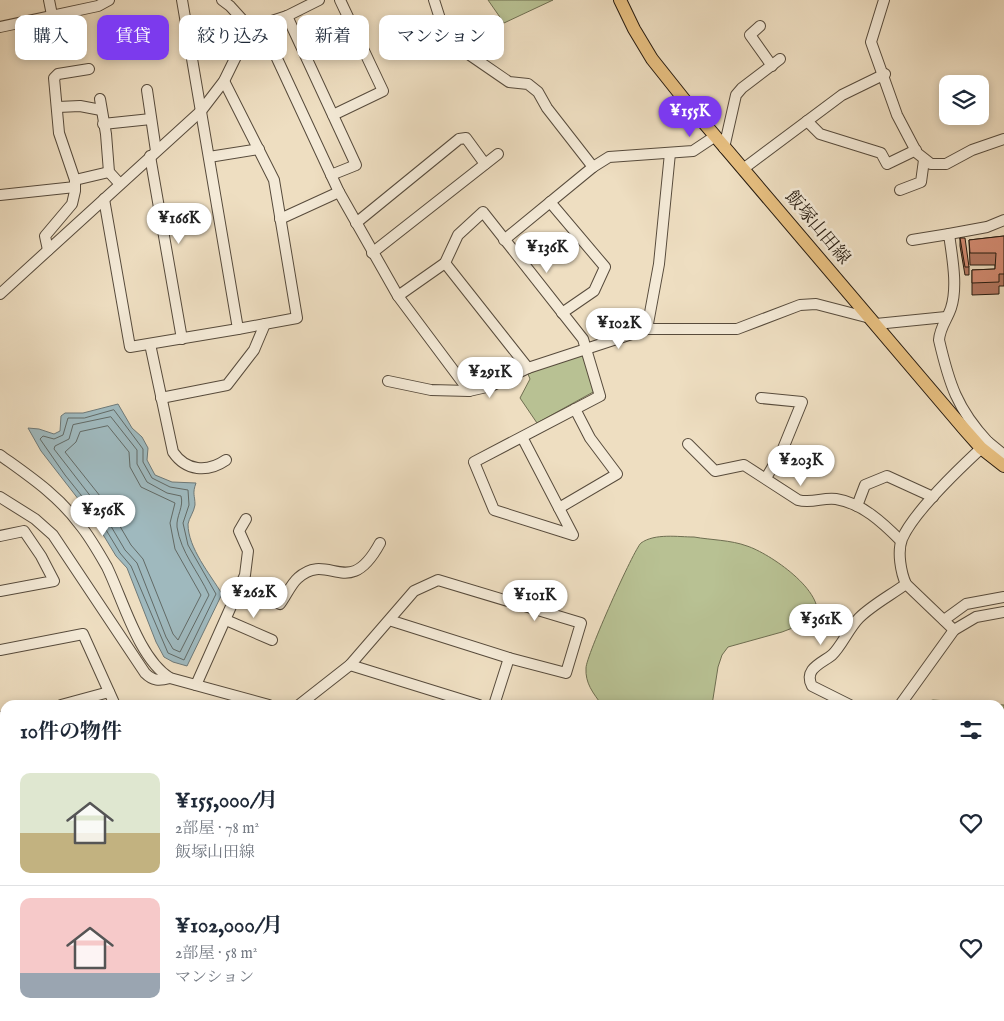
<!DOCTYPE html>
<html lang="ja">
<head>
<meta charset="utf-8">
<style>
	:root { --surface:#fff; --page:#f6f6f7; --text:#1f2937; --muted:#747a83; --line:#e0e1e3; --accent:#7c3aed }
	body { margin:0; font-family:"IM FELL English","Noto Serif JP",serif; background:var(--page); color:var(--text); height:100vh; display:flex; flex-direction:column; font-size:19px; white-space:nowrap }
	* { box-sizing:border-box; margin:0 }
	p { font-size:16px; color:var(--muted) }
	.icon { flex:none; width:28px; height:28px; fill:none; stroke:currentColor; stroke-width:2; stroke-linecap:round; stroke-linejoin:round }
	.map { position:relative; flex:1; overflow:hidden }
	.side { position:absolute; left:0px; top:700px; width:1005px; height:321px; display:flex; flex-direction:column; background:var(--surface); border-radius:15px 15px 0 0; box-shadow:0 2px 8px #0003 }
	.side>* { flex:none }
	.banner { position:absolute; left:15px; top:15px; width:500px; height:45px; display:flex; gap:10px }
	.tools { position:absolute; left:939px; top:75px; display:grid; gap:10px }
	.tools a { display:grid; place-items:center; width:50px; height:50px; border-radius:10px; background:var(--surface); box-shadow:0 2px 8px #0003; font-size:25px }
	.price { position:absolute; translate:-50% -42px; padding:0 11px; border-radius:18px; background:#fff; color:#222; font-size:16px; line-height:32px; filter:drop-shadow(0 1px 2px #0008) }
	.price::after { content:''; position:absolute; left:50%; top:30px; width:15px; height:11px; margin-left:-8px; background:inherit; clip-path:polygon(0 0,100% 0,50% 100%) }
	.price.selected { background:var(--accent); color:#fff }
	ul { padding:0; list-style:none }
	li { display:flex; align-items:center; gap:15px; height:125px; padding:0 20px }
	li+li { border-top:1px solid var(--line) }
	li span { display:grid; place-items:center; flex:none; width:140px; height:100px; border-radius:10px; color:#555 }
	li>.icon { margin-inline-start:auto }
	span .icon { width:60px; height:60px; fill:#fffc; stroke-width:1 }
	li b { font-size:21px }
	h2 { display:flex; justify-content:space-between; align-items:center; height:60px; padding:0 20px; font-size:21px }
	.pill { padding:0 18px; border-radius:10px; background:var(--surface); box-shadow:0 2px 8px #0003; font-size:18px; line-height:45px }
	.pill.selected { background:var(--accent); color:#fff }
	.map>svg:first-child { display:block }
	.green { fill:#b8c193; stroke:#6e6e51 }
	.water { fill:#9fb9be; stroke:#6e7978 }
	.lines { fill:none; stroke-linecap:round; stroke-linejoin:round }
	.shore { stroke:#626a66; stroke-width:1 }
	.minor-casing { stroke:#574b3c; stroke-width:12 }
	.major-casing { stroke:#251a0f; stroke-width:14 }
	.minor { stroke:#f4ead7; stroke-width:10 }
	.major { stroke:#e7bf80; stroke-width:12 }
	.wall { fill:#b57862; stroke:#251a0f }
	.building { fill:#d38b72; stroke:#251a0f }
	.labels { text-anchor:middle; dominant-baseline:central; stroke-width:5; stroke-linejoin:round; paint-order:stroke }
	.street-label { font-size:18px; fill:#251a0f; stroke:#f4ead7 }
</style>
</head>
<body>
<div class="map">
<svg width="1004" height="1021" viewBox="0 0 1004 1021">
	<rect width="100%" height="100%" fill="#eedec1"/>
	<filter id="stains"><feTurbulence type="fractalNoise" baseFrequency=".004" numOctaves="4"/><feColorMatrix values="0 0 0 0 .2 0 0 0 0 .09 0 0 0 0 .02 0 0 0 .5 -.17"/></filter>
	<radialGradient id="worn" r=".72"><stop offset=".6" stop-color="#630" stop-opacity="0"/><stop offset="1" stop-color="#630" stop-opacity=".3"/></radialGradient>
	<g class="green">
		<polygon points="488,0 553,0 504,23"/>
		<polygon points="578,353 585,355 595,391 537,423 520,398 530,379 528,374"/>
		<path d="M 694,537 C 711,540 731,540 747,546 C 769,553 827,592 816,619 L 782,632 L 728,647 L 722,655 L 718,667 L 712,705 L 602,705 C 593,693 585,683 586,668 C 586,656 634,549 641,543 C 655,533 678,537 694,537 Z"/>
		<polygon points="933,700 1004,705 1004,1021 812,1021 816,1016 1000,1016 1000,705 915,705"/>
		<polygon points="0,938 5,938 5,1016 35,1016 35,1021 0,1021"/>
		<polygon points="648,1016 684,1016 687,1021 638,1021"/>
	</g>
	<path class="water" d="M 118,404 L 132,428 L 142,437 L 148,448 L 147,460 L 155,475 L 172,482 L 196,483 C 192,494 195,495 195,505 C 194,512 189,518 188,524 C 188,548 210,574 222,594 L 187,666 L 173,662 L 164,657 L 156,642 L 127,568 L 116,556 L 93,518 L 41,451 L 28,428 L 39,429 L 54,434 L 60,431 L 61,416 L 65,413 L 83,413 Z"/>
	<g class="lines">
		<g class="shore">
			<polygon points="114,410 143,449 143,462 152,478 170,487 188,490 189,505 183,523 188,545 216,594 184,660 168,653 131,566 120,553 97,515 65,475 40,439 43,436 54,439 63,435 68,418 84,418"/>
			<path d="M 111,417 L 137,450 L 137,464 L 147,482 L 167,493 L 181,496 C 184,507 176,516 177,527 C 181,553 198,571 209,595 L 180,652 L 173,649 L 166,637 L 137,563 L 125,550 L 102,511 L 54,449 L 55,446 L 69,439 L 73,425 Z"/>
			<polygon points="108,426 129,452 130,467 141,487 175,503 170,523 175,549 201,595 178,640 173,634 143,559 131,545 108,506 65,452 76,442 80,432"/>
		</g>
		<defs>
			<g id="minor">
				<polyline points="49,0 52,15"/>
				<polyline points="222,0 230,6 250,28"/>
				<polyline points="434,0 443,28 461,49 509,82 528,84 538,92 547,108 593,167"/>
				<polyline points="884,0 871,42 897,115 917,153 931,164 946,164 972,150 1004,139"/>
				<polyline points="287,16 356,165 331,175"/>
				<polyline points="261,24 339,192 398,296"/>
				<polyline points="760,26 750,35 772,66"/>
				<polyline points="0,27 98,6 109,0"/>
				<polyline points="224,81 274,180 297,318 238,329"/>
				<polyline points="147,90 156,151"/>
				<polyline points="100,99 106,134 109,172 120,184"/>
				<polyline points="58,107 80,106 101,110"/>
				<polyline points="333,115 383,91 340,0"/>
				<polyline points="807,121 820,134 881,153 887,164 916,150"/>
				<polyline points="103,124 151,119"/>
				<polyline points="724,148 736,95 742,88 780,59"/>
				<polyline points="150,156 182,339"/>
				<polyline points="209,157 259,149"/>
				<polyline points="743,169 842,95 885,74"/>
				<polyline points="75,180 109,172"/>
				<polyline points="900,190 921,182 924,160"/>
				<polyline points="0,195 75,187"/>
				<polyline points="104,199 130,347 238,329 182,0"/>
				<polyline points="550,202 605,267 594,291 562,313"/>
				<polyline points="280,219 339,192"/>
				<polyline points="356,223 459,139 466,138 485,164"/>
				<polyline points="949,234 987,227 1004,220"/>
				<polyline points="504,240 593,167 609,157 693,151 714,137"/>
				<path d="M 912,240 L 949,234 C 952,257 958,286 951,308 C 947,320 940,327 939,340 C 949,383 957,409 988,442"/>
				<polyline points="48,250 45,236 72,204 75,191 75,180 59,133 54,78 58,74 89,69"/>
				<polyline points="372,253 498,154"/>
				<polyline points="445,263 528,368"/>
				<polyline points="0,294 201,111 224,81 250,28 287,16 319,0"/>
				<polyline points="876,324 946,317"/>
				<polyline points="647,329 659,264 670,153"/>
				<path d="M 150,344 L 173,452 C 186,471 207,473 226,460"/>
				<polyline points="388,381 431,390 469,391 491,386 528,368 647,329 737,329 800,305 816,304 870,318"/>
				<polyline points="469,391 398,296 445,263 458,235 483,212 583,339 600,396 474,462 494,510 573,535 522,437"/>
				<polyline points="161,398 227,385 254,350 265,324"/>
				<polyline points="761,398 802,402 782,451 766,478"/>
				<path d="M 688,444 L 715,471 L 744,465 L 798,500 C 812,504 823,497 836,499 C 862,503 883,523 901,541"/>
				<path d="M 0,455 C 29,476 58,495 80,525 C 90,537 99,553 107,567 C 123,600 139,659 170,678 L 269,705"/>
				<path d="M 0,497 L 35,519 L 53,535 L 145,673 C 153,681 159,681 170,678"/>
				<polyline points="857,506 865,485 887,476 933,497"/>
				<polyline points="559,508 617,474 590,438 575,409"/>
				<polyline points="0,536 24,531 41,556 54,581 0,591"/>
				<path d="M 234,603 L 260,595 L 280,604 C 286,596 291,584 298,578 C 329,550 348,602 380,543"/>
				<polyline points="226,620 272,640"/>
				<polyline points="944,620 966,604 1004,597"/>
				<path d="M 954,630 L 906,584 C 901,573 897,552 902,539 C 914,511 964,464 988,442 L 1004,455"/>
				<polyline points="0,650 83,634 115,705"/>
				<polyline points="350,665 479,705"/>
				<polyline points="196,685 245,575 248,551 239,531 246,519"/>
				<polyline points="61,705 109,692"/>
				<polyline points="299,705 350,665 414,591 438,580 581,623 566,673 509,658 389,620"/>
				<polyline points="494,705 509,658"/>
				<path d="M 850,705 L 812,686 C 803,669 822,663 832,655 C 841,647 849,628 859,618 C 872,605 891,595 906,584"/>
				<polyline points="900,705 954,630 976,617 1004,612"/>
				<polyline points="0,717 5,716"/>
				<polyline points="0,766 5,765"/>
				<polyline points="0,822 5,822"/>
				<polyline points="41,1016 42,1021"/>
				<polyline points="260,1016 261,1021"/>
				<polyline points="318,1016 319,1021"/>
				<polyline points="369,1016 369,1021"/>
				<polyline points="437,1016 441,1021 447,1016"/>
				<polyline points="192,1021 240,1016"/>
				<polyline points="723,1021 726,1016"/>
			</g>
			<polyline id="major" points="620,0 634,29 652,59 687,103 965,430 981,448 1004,466"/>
		</defs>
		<use href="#minor" class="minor-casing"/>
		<use href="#major" class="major-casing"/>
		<use href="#minor" class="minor"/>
		<use href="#major" class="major"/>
	</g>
	<g class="wall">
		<polygon points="1004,236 1004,286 999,286 999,294 972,295 972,270 995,269 995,265 970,265 969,240"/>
		<polygon points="960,238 969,267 969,275 965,275 960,246"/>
	</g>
	<g class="building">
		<polygon points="1004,236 1004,274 999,274 999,282 972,283 972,270 995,269 996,253 970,253 969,240"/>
		<polygon points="960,238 965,238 969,267 965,267"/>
	</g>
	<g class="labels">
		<g class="street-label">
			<text transform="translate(817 228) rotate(50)">飯塚山田線</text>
		</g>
	</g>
	<rect width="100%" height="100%" filter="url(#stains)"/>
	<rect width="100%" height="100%" fill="url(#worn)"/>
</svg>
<div class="tools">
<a><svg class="icon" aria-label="layers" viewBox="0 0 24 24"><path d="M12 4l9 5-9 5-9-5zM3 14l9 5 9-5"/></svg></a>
</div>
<b class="price selected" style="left:690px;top:138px">¥155K</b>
<b class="price" style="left:179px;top:245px">¥166K</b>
<b class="price" style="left:547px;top:274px">¥136K</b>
<b class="price" style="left:619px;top:350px">¥102K</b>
<b class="price" style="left:490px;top:399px">¥291K</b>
<b class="price" style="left:801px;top:487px">¥203K</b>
<b class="price" style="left:103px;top:537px">¥256K</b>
<b class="price" style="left:254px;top:619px">¥262K</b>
<b class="price" style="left:535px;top:622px">¥101K</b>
<b class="price" style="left:821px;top:646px">¥361K</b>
<div class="banner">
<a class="pill">購入</a>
<a class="pill selected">賃貸</a>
<a class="pill">絞り込み</a>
<a class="pill">新着</a>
<a class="pill">マンション</a>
</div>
<section class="side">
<h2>10件の物件<svg class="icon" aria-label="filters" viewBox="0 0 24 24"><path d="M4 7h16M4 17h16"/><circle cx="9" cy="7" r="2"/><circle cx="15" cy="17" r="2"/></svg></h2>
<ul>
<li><span style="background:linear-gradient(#dfe7d0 60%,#c2b280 0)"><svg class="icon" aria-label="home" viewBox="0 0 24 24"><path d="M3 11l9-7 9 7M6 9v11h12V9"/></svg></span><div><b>¥155,000/月</b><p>2部屋 · 78 m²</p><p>飯塚山田線</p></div><svg class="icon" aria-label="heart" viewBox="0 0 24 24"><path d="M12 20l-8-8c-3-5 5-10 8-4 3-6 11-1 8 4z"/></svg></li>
<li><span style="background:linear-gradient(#f6c9c9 75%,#9aa5b1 0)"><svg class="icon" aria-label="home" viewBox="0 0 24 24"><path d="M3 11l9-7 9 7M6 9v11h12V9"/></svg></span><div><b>¥102,000/月</b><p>2部屋 · 58 m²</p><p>マンション</p></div><svg class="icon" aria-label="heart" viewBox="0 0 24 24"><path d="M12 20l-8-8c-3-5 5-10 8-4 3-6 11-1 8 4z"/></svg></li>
</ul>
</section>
</div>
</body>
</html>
